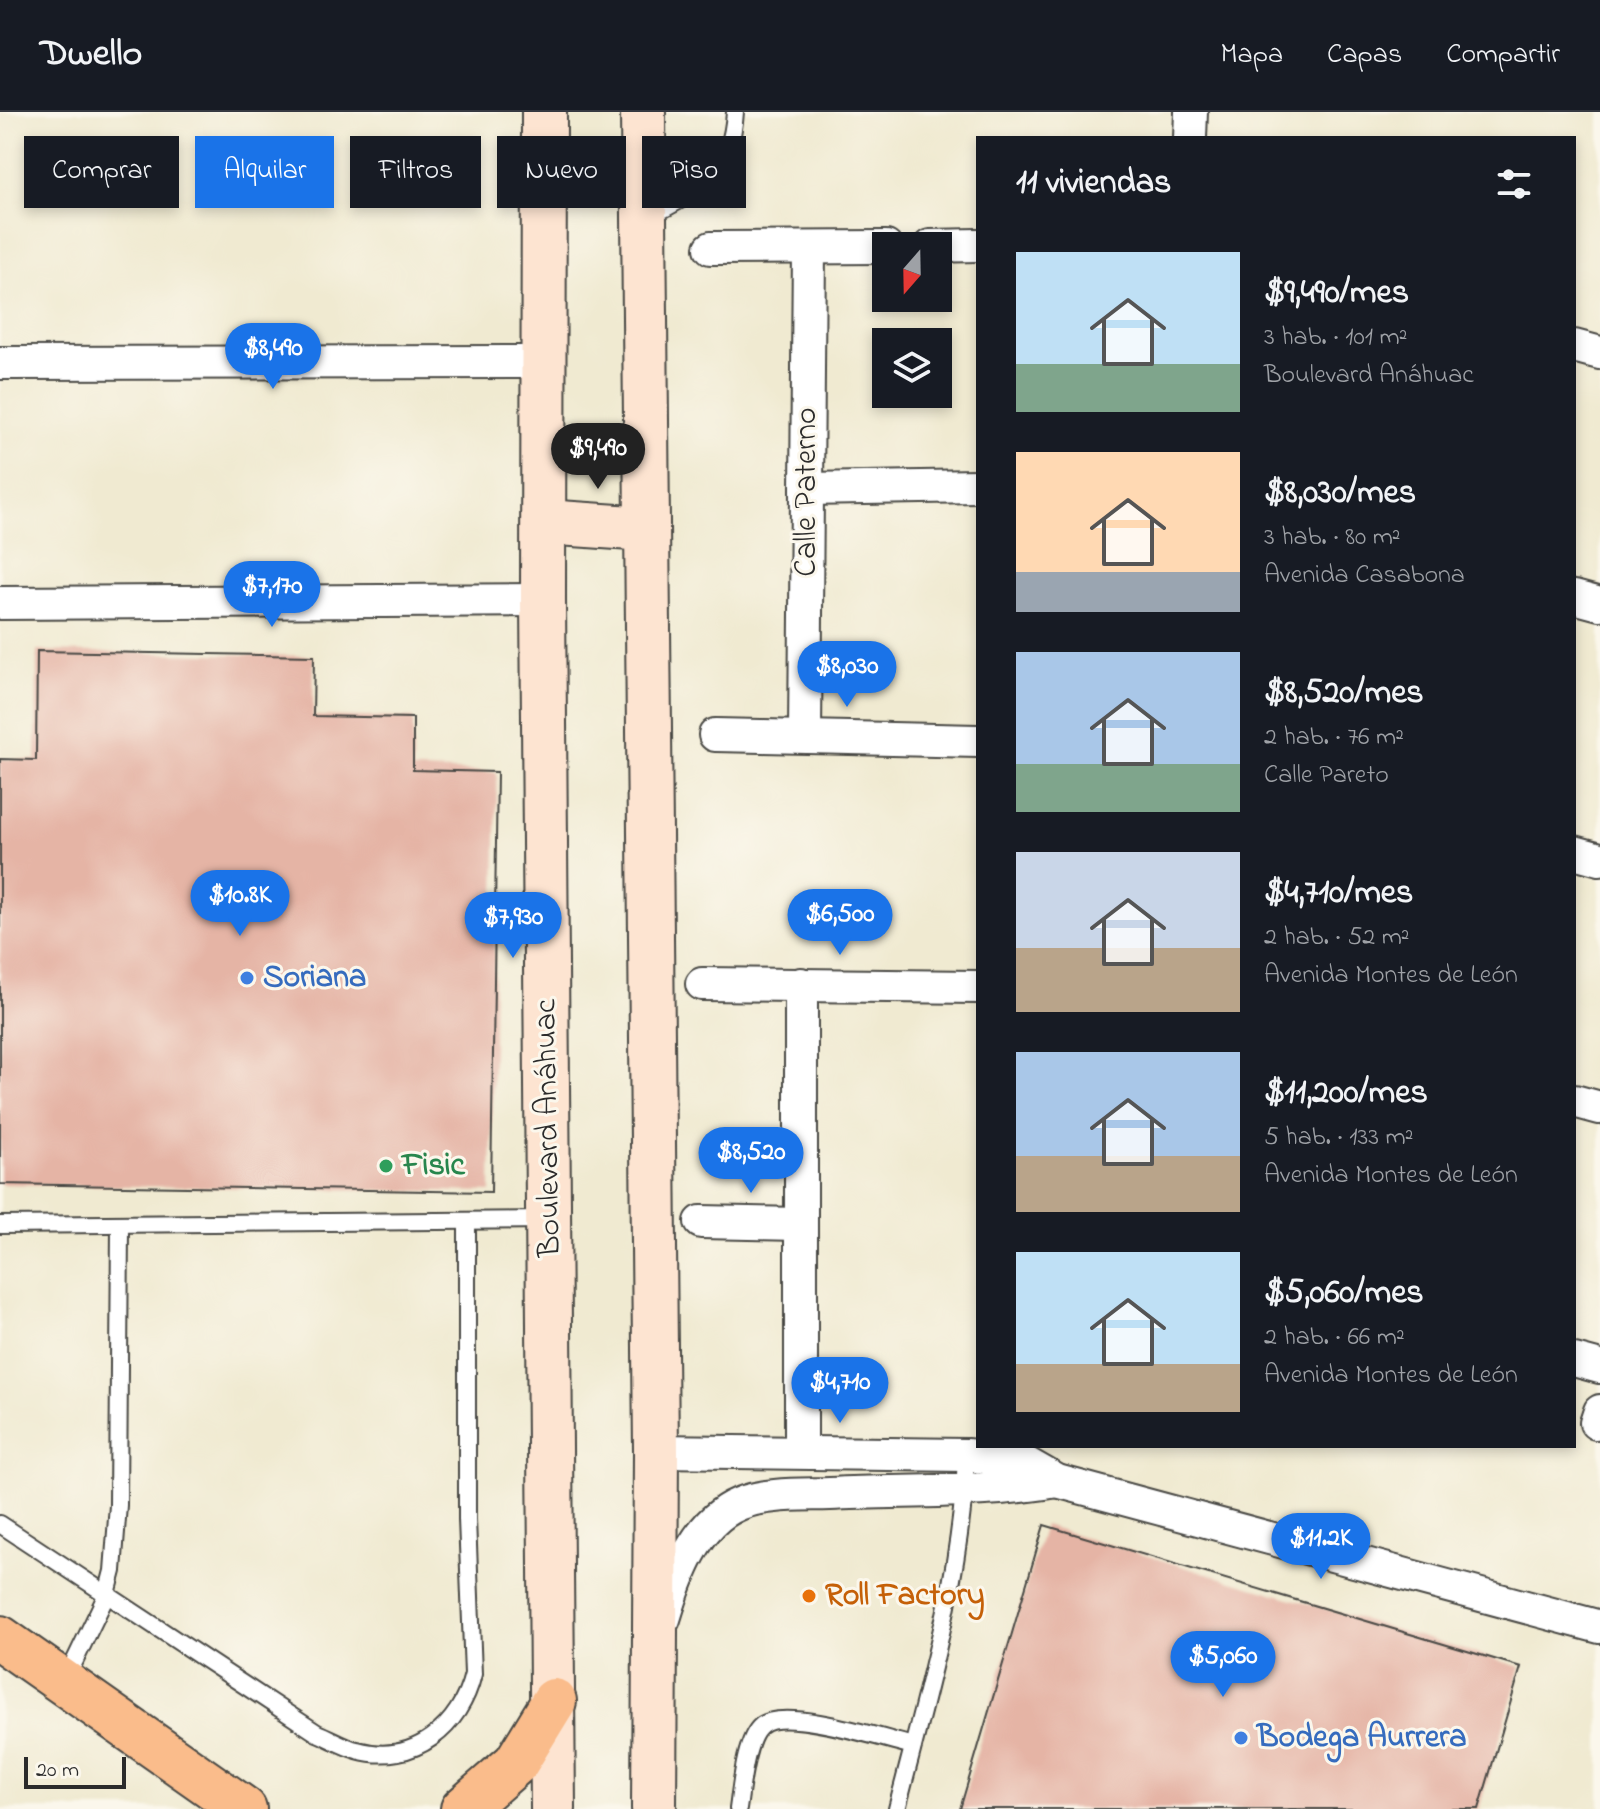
<!DOCTYPE html>
<html lang="es">
<head>
<meta charset="utf-8">
<style>
	:root { --surface:#171b24; --page:#20242c; --text:#f1f3f6; --muted:#9ea1a6; --line:#363941; --accent:#1a73e8 }
	body { margin:0; font-family:"Indie Flower",sans-serif; background:var(--page); color:var(--text); height:100vh; display:flex; flex-direction:column; font-size:30px; white-space:nowrap }
	* { box-sizing:border-box; margin:0 }
	p { font-size:26px; color:var(--muted) }
	.icon { flex:none; width:44px; height:44px; fill:none; stroke:currentColor; stroke-width:2; stroke-linecap:round; stroke-linejoin:round }
	.map { position:relative; flex:1; overflow:hidden }
	.drawer { position:absolute; left:976px; top:24px; width:600px; height:1312px; display:flex; flex-direction:column; background:var(--surface); border-radius:0px; box-shadow:0 4px 12px #0003 }
	.drawer>* { flex:none }
	.top-card { position:absolute; left:24px; top:24px; width:760px; height:72px; display:flex; gap:16px }
	.needle { width:52px; rotate:200deg }
	.controls { position:absolute; left:872px; top:120px; display:grid; gap:16px }
	.controls a { display:grid; place-items:center; width:80px; height:80px; border-radius:0px; background:var(--surface); box-shadow:0 4px 12px #0003; font-size:40px }
	.scale { position:absolute; left:24px; bottom:20px; width:102px; box-sizing:border-box; padding-left:8px; border:4px solid #2b2b2b; border-top:0; font-size:22px; line-height:28px; white-space:nowrap; color:#2b2b2b; -webkit-text-stroke:6px #fbf7ec; paint-order:stroke }
	.price { position:absolute; translate:-50% -68px; padding:0 18px; border-radius:28px; background:var(--accent); color:#fff; font-size:26px; line-height:52px; filter:drop-shadow(0 2px 4px #0008) }
	.price::after { content:''; position:absolute; left:50%; top:48px; width:24px; height:18px; margin-left:-12px; background:inherit; clip-path:polygon(0 0,100% 0,50% 100%) }
	.price.selected { background:#222; color:#fff }
	ul { padding:0; list-style:none }
	li { display:flex; align-items:center; gap:24px; height:200px; padding:0 40px }
	li span { display:grid; place-items:center; flex:none; width:224px; height:160px; border-radius:0px; color:#555 }
	li>.icon { margin-inline-start:auto }
	span .icon { width:96px; height:96px; fill:#fffc; stroke-width:1 }
	li b { font-size:34px }
	h2 { display:flex; justify-content:space-between; align-items:center; height:96px; padding:0 40px; font-size:34px }
	.tag { padding:0 28px; border-radius:0px; background:var(--surface); box-shadow:0 4px 12px #0003; font-size:28px; line-height:72px }
	.tag.selected { background:var(--accent); color:#fff }
	header { display:flex; align-items:center; gap:48px; box-sizing:border-box; height:112px; padding:0 40px; background:var(--surface); border-bottom:2px solid var(--line) }
	header strong { font-size:38px }
	nav { display:flex; gap:44px; margin-inline-start:auto; font-size:28px }
	.map>svg:first-child { display:block }
	.building { fill:#e5b4a5 }
	.lines { fill:none; stroke-linecap:round; stroke-linejoin:round }
	.lane-casing { stroke:#494844; stroke-width:20 }
	.street-casing { stroke:#494844; stroke-width:36 }
	.secondary-casing { stroke:#494844; stroke-width:48 }
	.primary-casing { stroke:#494844; stroke-width:48 }
	.lane { stroke:#fff; stroke-width:16 }
	.street { stroke:#fff; stroke-width:32 }
	.secondary { stroke:#fde4d1; stroke-width:44 }
	.primary { stroke:#fabc8b; stroke-width:44 }
	.shop-dot { fill:#3f7fe0; stroke:#fbf7ec; stroke-width:3 }
	.leisure-dot { fill:#2e9e5b; stroke:#fbf7ec; stroke-width:3 }
	.food-dot { fill:#e8710a; stroke:#fbf7ec; stroke-width:3 }
	.labels { text-anchor:middle; dominant-baseline:central; stroke-width:6; stroke-linejoin:round; paint-order:stroke }
	.street-label { font-size:32px; fill:#2b2b2b; stroke:#fbf7ec }
	.shop-label { font-size:32px; font-weight:bold; fill:#366cbe; stroke:#fbf7ec; text-anchor:start }
	.leisure-label { font-size:32px; font-weight:bold; fill:#27864d; stroke:#fbf7ec; text-anchor:start }
	.food-label { font-size:32px; font-weight:bold; fill:#c56008; stroke:#fbf7ec; text-anchor:start }
</style>
</head>
<body>
<header>
<strong>Dwello</strong>
<nav><a>Mapa</a><a>Capas</a><a>Compartir</a></nav>
</header>
<div class="map">
<svg width="1600" height="1697" viewBox="0 0 1600 1697">
	<rect width="100%" height="100%" fill="#fbf7ec"/>
	<filter id="ink" filterUnits="userSpaceOnUse"><feTurbulence type="fractalNoise" baseFrequency=".0125" numOctaves="2"/><feDisplacementMap in="SourceGraphic" scale="16" xChannelSelector="R" yChannelSelector="G"/><feConvolveMatrix kernelMatrix="1 2 1 2 8 2 1 2 1" color-interpolation-filters="sRGB"/></filter>
	<filter id="wash" filterUnits="userSpaceOnUse"><feTurbulence type="fractalNoise" baseFrequency=".006" numOctaves="4" result="noise"/><feDisplacementMap in="SourceGraphic" scale="32" xChannelSelector="R" yChannelSelector="G"/><feGaussianBlur stdDeviation="1.8" result="paint"/><feColorMatrix in="noise" values="0 0 0 0 0 0 0 0 0 0 0 0 0 0 0 0 0 1.4 0 .05"/><feComposite in="paint" operator="in"/></filter>
	<g filter="url(#wash)">
		<rect width="100%" height="100%" fill="#f0ead1"/>
		<g id="blocks">
			<g class="building">
				<polygon points="37,539 314,544 313,604 413,606 413,658 497,660 491,1080 0,1072 0,647 36,648"/>
				<polygon points="1044,1413 1521,1555 1479,1697 960,1697"/>
			</g>
		</g>
	</g>
	<g filter="url(#ink)">
		<use href="#blocks" fill-opacity="0" stroke="#494844" stroke-width="2"/>
		<g class="lines">
			<defs>
				<g id="lane">
					<path d="M 649,105 C 701,77 731,64 735,0"/>
					<polyline points="0,1113 546,1108"/>
					<path d="M 0,1412 L 317,1621 C 330,1626 344,1635 357,1638 C 414,1654 461,1614 473,1562 L 467,1407 L 467,1109"/>
					<polyline points="65,1569 107,1482 113,1459 118,1393 120,1114"/>
					<path d="M 738,1697 C 741,1677 745,1627 761,1614 C 783,1594 884,1627 913,1634"/>
					<path d="M 897,1697 C 926,1582 962,1463 966,1343"/>
				</g>
				<g id="street">
					<polyline points="1190,26 1191,0"/>
					<polyline points="930,134 978,133"/>
					<polyline points="711,136 886,135"/>
					<polyline points="1574,234 1600,241"/>
					<polyline points="0,251 545,250"/>
					<polyline points="807,377 978,374"/>
					<polyline points="1574,485 1600,492"/>
					<polyline points="0,491 543,488"/>
					<polyline points="715,623 978,629"/>
					<polyline points="805,624 809,136"/>
					<polyline points="1574,740 1600,747"/>
					<polyline points="702,872 978,875"/>
					<polyline points="801,872 801,1340"/>
					<polyline points="1574,989 1600,996"/>
					<polyline points="701,1110 799,1112"/>
					<polyline points="1574,1248 1600,1255"/>
					<polyline points="1596,1311 1600,1299"/>
					<polyline points="656,1339 966,1343 1022,1349 1057,1369 1600,1515"/>
					<path d="M 664,1507 C 676,1467 695,1410 739,1392 C 766,1381 802,1383 830,1382 C 905,1378 983,1382 1057,1369"/>
				</g>
				<g id="secondary">
					<polyline points="544,0 543,488 553,1697"/>
					<polyline points="643,0 656,1339 654,1697"/>
					<polyline points="544,410 647,417"/>
				</g>
				<g id="primary">
					<polyline points="0,1526 244,1697"/>
					<polyline points="463,1697 516,1651 554,1589"/>
				</g>
			</defs>
			<use href="#lane" class="lane-casing"/>
			<use href="#street" class="street-casing"/>
			<use href="#secondary" class="secondary-casing"/>
			<use href="#primary" class="primary-casing"/>
			<use href="#lane" class="lane"/>
			<use href="#street" class="street"/>
			<use href="#secondary" class="secondary"/>
			<use href="#primary" class="primary"/>
		</g>
	</g>
	<g class="shop-dot">
		<circle cx="247" cy="866" r="8"/>
		<circle cx="1241" cy="1626" r="8"/>
	</g>
	<circle class="leisure-dot" cx="386" cy="1054" r="8"/>
	<circle class="food-dot" cx="809" cy="1484" r="8"/>
	<g class="labels">
		<g class="street-label">
			<text transform="translate(807 380) rotate(-90)">Calle Paterno</text>
			<text transform="translate(549 1016) rotate(-91)">Boulevard Anáhuac</text>
		</g>
		<g class="shop-label">
			<text x="263" y="866">Soriana</text>
			<text x="1257" y="1626">Bodega Aurrera</text>
		</g>
		<g class="leisure-label">
			<text x="402" y="1054">Fisic</text>
		</g>
		<g class="food-label">
			<text x="825" y="1484">Roll Factory</text>
		</g>
	</g>
</svg>
<div class="controls">
<a><svg class="needle" viewBox="-14 -14 28 28"><path d="M0-13l5 13h-10z" fill="#e53935"/><path d="M0 13l5-13h-10z" fill="#9ea1a6"/></svg></a>
<a><svg class="icon" aria-label="layers" viewBox="0 0 24 24"><path d="M12 4l9 5-9 5-9-5zM3 14l9 5 9-5"/></svg></a>
</div>
<div class="scale">20 m</div>
<b class="price" style="left:273px;top:279px">$8,490</b>
<b class="price selected" style="left:598px;top:379px">$9,490</b>
<b class="price" style="left:272px;top:517px">$7,170</b>
<b class="price" style="left:847px;top:597px">$8,030</b>
<b class="price" style="left:240px;top:826px">$10.8K</b>
<b class="price" style="left:840px;top:845px">$6,500</b>
<b class="price" style="left:513px;top:848px">$7,930</b>
<b class="price" style="left:751px;top:1083px">$8,520</b>
<b class="price" style="left:840px;top:1313px">$4,710</b>
<b class="price" style="left:1321px;top:1469px">$11.2K</b>
<b class="price" style="left:1223px;top:1587px">$5,060</b>
<div class="top-card">
<a class="tag">Comprar</a>
<a class="tag selected">Alquilar</a>
<a class="tag">Filtros</a>
<a class="tag">Nuevo</a>
<a class="tag">Piso</a>
</div>
<section class="drawer">
<h2>11 viviendas<svg class="icon" aria-label="filters" viewBox="0 0 24 24"><path d="M4 7h16M4 17h16"/><circle cx="9" cy="7" r="2"/><circle cx="15" cy="17" r="2"/></svg></h2>
<ul>
<li><span style="background:linear-gradient(#bfe0f5 70%,#7fa58c 0)"><svg class="icon" aria-label="home" viewBox="0 0 24 24"><path d="M3 11l9-7 9 7M6 9v11h12V9"/></svg></span><div><b>$9,490/mes</b><p>3 hab. · 101 m²</p><p>Boulevard Anáhuac</p></div></li>
<li><span style="background:linear-gradient(#ffd9b3 75%,#9aa5b1 0)"><svg class="icon" aria-label="home" viewBox="0 0 24 24"><path d="M3 11l9-7 9 7M6 9v11h12V9"/></svg></span><div><b>$8,030/mes</b><p>3 hab. · 80 m²</p><p>Avenida Casabona</p></div></li>
<li><span style="background:linear-gradient(#a9c7e8 70%,#7fa58c 0)"><svg class="icon" aria-label="home" viewBox="0 0 24 24"><path d="M3 11l9-7 9 7M6 9v11h12V9"/></svg></span><div><b>$8,520/mes</b><p>2 hab. · 76 m²</p><p>Calle Pareto</p></div></li>
<li><span style="background:linear-gradient(#c9d6e8 60%,#b9a48a 0)"><svg class="icon" aria-label="home" viewBox="0 0 24 24"><path d="M3 11l9-7 9 7M6 9v11h12V9"/></svg></span><div><b>$4,710/mes</b><p>2 hab. · 52 m²</p><p>Avenida Montes de León</p></div></li>
<li><span style="background:linear-gradient(#a9c7e8 65%,#b9a48a 0)"><svg class="icon" aria-label="home" viewBox="0 0 24 24"><path d="M3 11l9-7 9 7M6 9v11h12V9"/></svg></span><div><b>$11,200/mes</b><p>5 hab. · 133 m²</p><p>Avenida Montes de León</p></div></li>
<li><span style="background:linear-gradient(#bfe0f5 70%,#b9a48a 0)"><svg class="icon" aria-label="home" viewBox="0 0 24 24"><path d="M3 11l9-7 9 7M6 9v11h12V9"/></svg></span><div><b>$5,060/mes</b><p>2 hab. · 66 m²</p><p>Avenida Montes de León</p></div></li>
</ul>
</section>
</div>
</body>
</html>
